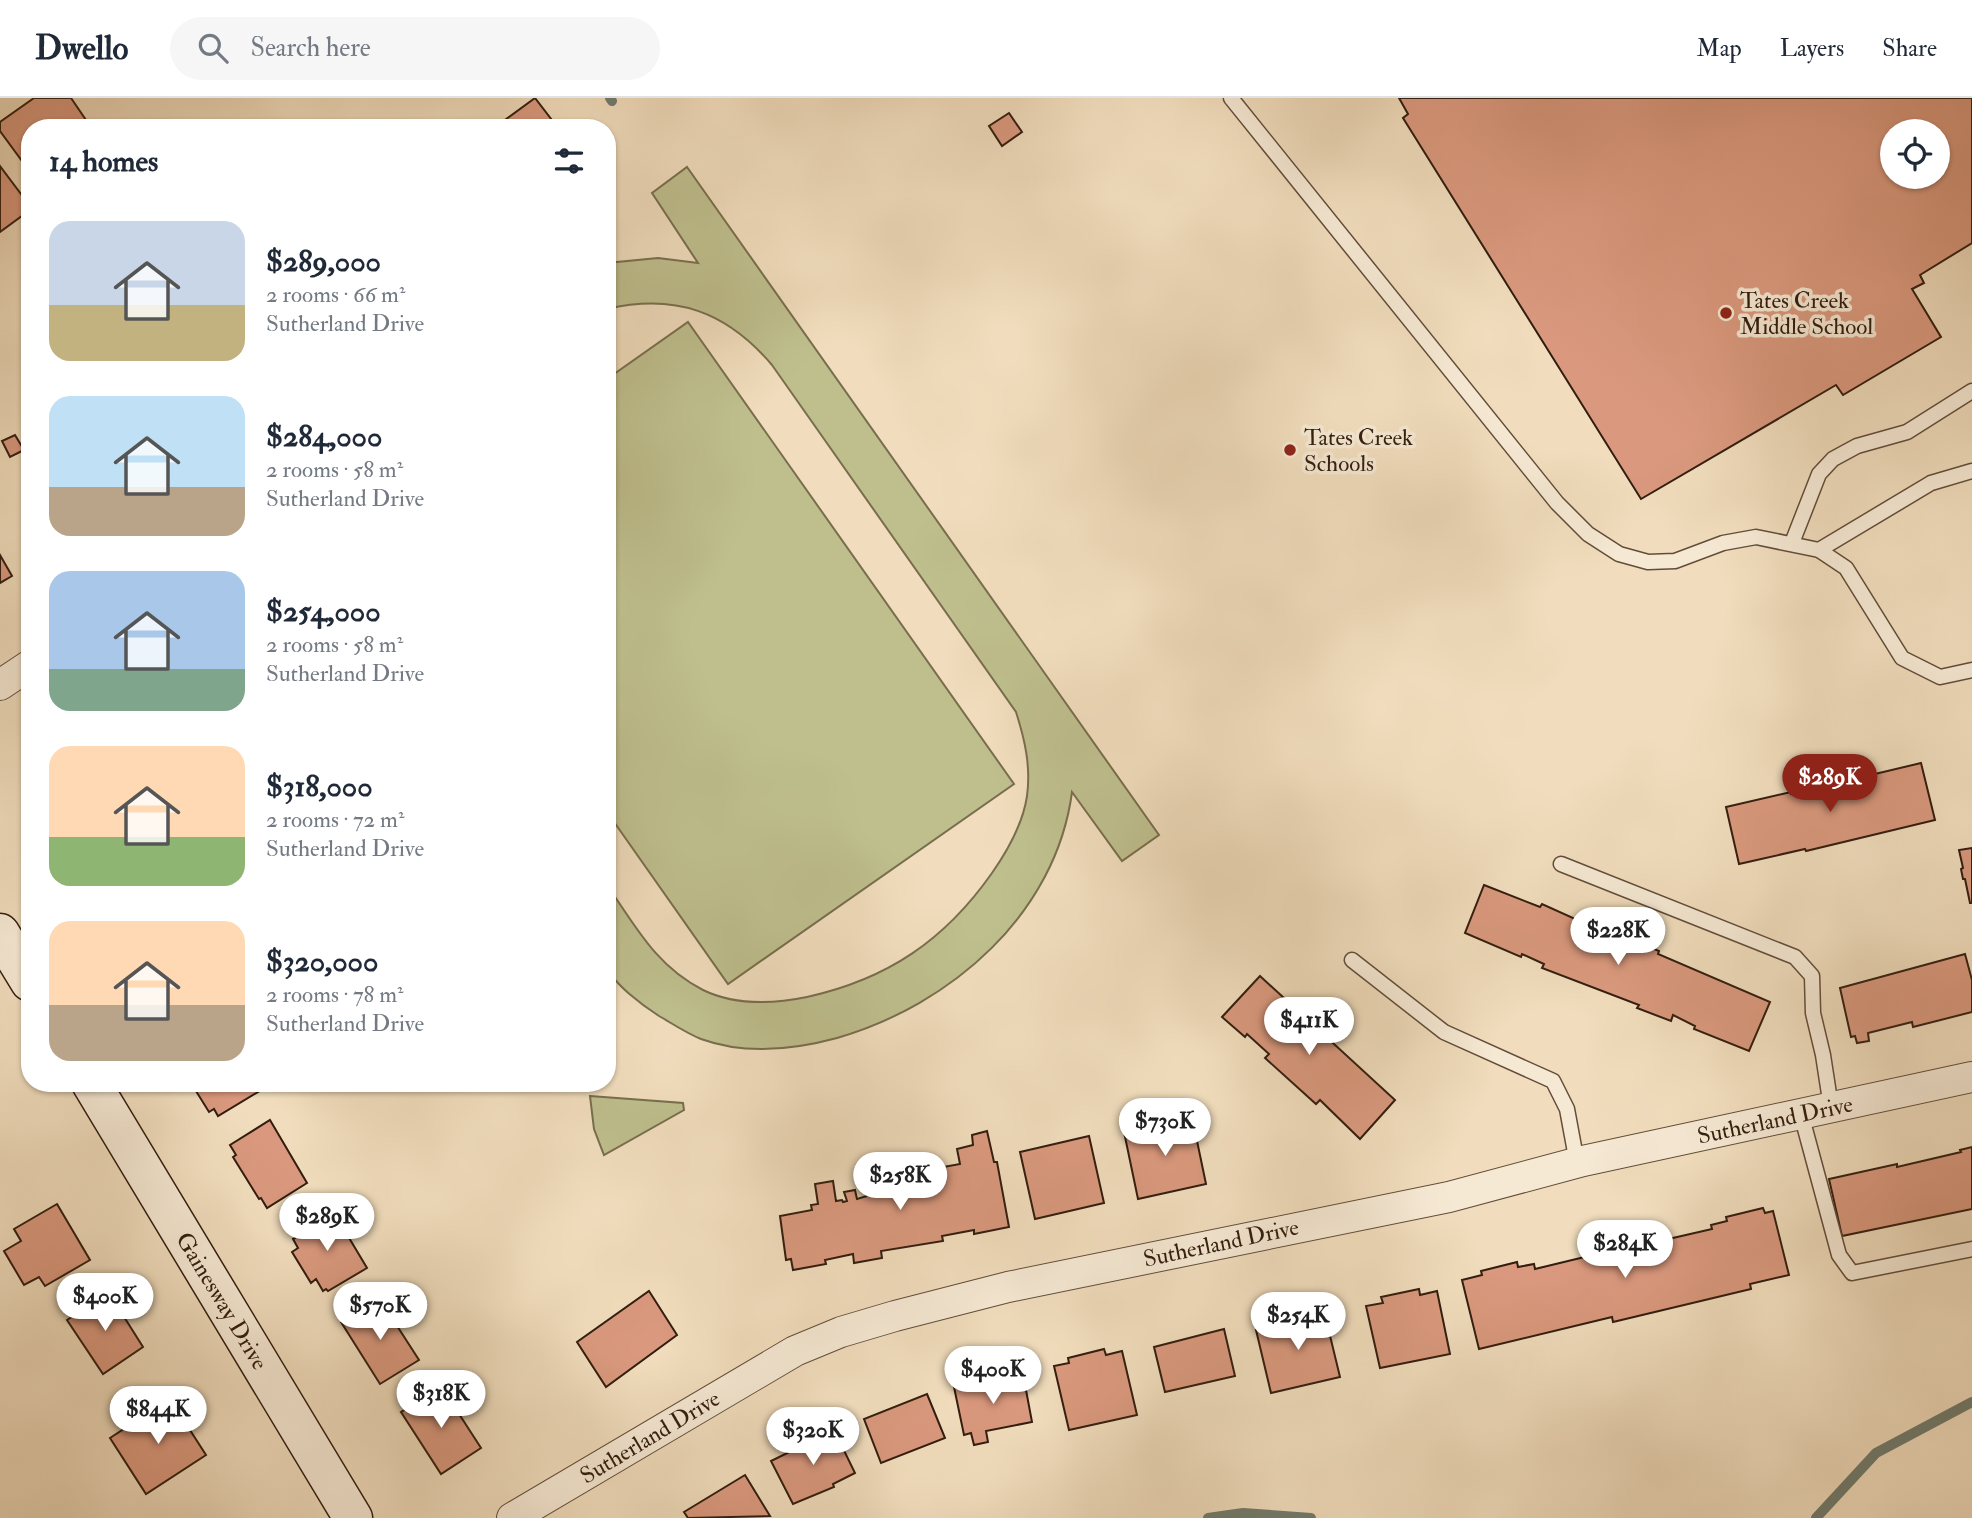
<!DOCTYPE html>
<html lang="en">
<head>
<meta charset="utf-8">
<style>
	:root { --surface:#fff; --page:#f6f6f7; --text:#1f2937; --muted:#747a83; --line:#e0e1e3; --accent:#8f2418 }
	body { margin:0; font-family:"IM FELL Double Pica",serif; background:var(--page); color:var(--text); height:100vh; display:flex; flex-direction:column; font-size:26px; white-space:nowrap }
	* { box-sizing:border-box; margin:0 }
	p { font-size:23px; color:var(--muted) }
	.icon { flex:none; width:38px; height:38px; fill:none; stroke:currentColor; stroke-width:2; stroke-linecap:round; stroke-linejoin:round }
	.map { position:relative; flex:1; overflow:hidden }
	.sheet { position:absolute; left:21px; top:21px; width:595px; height:973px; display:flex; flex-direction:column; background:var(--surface); border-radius:28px; box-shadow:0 2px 5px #0004 }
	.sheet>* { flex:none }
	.buttons { position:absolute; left:1880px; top:21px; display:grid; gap:14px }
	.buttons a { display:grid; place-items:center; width:70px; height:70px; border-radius:50%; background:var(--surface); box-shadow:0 2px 5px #0004; font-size:35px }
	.price { position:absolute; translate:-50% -60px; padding:0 16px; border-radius:24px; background:#fff; color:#222; font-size:23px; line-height:46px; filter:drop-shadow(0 2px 4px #0008) }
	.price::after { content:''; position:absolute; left:50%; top:42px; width:21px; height:16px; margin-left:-10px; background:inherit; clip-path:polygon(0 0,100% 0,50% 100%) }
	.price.selected { background:var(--accent); color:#fff }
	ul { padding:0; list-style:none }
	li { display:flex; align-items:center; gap:21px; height:175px; padding:0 28px }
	li span { display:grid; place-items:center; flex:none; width:196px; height:140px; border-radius:21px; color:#555 }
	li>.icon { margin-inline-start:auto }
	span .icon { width:84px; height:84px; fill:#fffc; stroke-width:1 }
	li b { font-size:30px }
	h2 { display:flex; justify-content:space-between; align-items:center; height:84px; padding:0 28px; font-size:30px }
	header { display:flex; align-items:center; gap:42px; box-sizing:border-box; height:98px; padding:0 35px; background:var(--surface); border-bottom:2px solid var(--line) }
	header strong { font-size:33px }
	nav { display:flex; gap:38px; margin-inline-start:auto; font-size:24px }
	.search { width:490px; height:63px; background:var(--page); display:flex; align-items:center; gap:18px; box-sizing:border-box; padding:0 24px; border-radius:38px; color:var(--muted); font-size:26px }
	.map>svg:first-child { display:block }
	.green { fill:#bfbf8e; stroke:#786e4e; stroke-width:2 }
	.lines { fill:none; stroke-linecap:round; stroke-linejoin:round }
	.stream { stroke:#717c6e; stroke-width:10 }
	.building { fill:#da997e; stroke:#321d0f; stroke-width:2; fill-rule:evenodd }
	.lane-casing { stroke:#624d3a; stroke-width:17 }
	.street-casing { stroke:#624d3a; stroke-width:32 }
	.secondary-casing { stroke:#321d0f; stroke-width:41 }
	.lane { stroke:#f6e9d4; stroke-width:14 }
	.street { stroke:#f6e9d4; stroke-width:30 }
	.secondary { stroke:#f6e9d4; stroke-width:38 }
	.poi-dot { fill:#8f2418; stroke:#f6e9d4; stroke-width:2.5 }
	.labels { text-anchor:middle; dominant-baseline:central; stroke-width:7; stroke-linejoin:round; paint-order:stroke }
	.poi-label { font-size:23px; fill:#321d0f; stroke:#f6e9d4; text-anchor:start }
	.street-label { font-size:23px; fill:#321d0f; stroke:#f6e9d4 }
</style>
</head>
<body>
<header>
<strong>Dwello</strong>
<div class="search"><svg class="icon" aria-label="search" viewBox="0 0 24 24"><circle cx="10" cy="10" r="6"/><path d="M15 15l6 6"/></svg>Search here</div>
<nav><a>Map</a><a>Layers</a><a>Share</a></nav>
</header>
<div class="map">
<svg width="1972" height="1420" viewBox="0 0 1972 1420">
	<rect width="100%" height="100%" fill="#f1ddbd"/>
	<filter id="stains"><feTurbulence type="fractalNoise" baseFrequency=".00286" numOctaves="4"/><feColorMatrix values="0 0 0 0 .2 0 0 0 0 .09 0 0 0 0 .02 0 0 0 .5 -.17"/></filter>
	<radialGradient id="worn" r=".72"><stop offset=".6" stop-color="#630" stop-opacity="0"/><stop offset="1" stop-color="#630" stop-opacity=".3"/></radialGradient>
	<g class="green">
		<path d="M 687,69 L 1159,737 L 1122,763 L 1072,694 C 1056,816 951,907 837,940 C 793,952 745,957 701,941 C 686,935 673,926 659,918 C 645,909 610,884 607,867 C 604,847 607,809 607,787 C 636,829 656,868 703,892 C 736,908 773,906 807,899 C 888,881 945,842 992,775 C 1008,752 1023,726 1027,698 C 1031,669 1025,642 1016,614 L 772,267 C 727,214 676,195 607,211 L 607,165 L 658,160 L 698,165 L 652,95 Z"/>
		<polygon points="688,224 1014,686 728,886 607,714 607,281"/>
		<polygon points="590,998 683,1005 684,1012 604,1057 594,1031"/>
	</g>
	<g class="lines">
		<g class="stream">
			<polyline points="610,0 612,3"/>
			<polyline points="1208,1420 1243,1415 1311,1420"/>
			<polyline points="1816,1420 1876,1355 1972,1304"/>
		</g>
	</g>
	<g class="building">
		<polygon points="34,0 71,0 88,25 81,30 30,30 30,74 0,33 0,24"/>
		<polygon points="535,0 558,30 494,30"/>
		<path d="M 1399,0 L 1972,0 L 1972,145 L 1920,177 L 1924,185 L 1912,191 L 1941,239 L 1843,297 L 1836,287 L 1641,401 L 1403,20 L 1408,16 ZM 1892,33 L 1937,33 L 1937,79 L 1892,79 Z"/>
		<polygon points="1009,15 1022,34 1002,48 989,28"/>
		<polygon points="0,68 30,108 30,112 0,134"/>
		<polygon points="15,337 24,352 10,359 2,343"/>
		<polygon points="0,457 12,478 0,485"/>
		<polygon points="1921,665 1935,722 1806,753 1805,751 1739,766 1726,709 1791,694 1791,696"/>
		<polygon points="1972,750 1972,805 1970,805 1965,781 1963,781 1961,771 1963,770 1959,752"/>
		<polygon points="1484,787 1540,809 1542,806 1595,830 1597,826 1659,853 1658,856 1770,904 1749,953 1694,931 1695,928 1673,917 1671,923 1637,910 1639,907 1542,870 1544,866 1522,856 1521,859 1465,835"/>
		<polygon points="1965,856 1972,882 1972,914 1913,929 1912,924 1868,935 1869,943 1857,945 1855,938 1851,939 1840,890"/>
		<polygon points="1260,878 1395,1002 1360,1041 1320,1002 1316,1006 1265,960 1269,956 1247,936 1245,939 1222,919"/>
		<polygon points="191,985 260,985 263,991 218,1018 214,1011 209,1014"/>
		<polygon points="1192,1019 1206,1086 1138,1101 1124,1034"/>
		<polygon points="270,1022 307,1085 267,1110 261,1100 259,1101 233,1059 236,1057 230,1047"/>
		<polygon points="987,1033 994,1064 997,1064 1009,1129 974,1136 974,1132 942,1138 943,1143 881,1153 882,1160 854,1165 853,1156 825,1162 826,1166 793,1172 791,1161 786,1162 780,1118 812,1112 811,1107 818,1106 815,1086 833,1083 836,1103 842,1102 843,1104 847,1103 844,1094 855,1092 857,1101 877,1095 876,1084 888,1081 890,1092 898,1091 897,1085 928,1079 927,1072 960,1066 957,1051 973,1047 972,1037"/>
		<polygon points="1089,1038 1104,1105 1035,1121 1020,1054"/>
		<polygon points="1972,1049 1972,1111 1842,1138 1829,1081 1897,1066 1897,1069 1961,1054 1960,1052"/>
		<polygon points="57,1106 90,1162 45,1188 39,1179 24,1187 4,1153 21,1143 14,1131"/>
		<polygon points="1763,1110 1765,1115 1773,1113 1789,1177 1750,1186 1751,1191 1613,1224 1612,1219 1479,1251 1462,1182 1482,1177 1481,1173 1517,1164 1518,1169 1534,1166 1535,1171 1597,1156 1596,1147 1648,1135 1651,1145 1712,1131 1711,1127 1727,1123 1726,1119"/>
		<polygon points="333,1113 367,1170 328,1193 326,1191 323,1193 316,1181 311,1185 292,1154 298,1150 293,1141 295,1140 293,1136"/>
		<polygon points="1419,1191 1420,1197 1437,1193 1450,1256 1380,1270 1366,1208 1383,1205 1381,1199"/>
		<polygon points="649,1193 677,1237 606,1289 577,1244"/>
		<polygon points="109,1195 143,1249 103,1276 67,1222"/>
		<polygon points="381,1203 419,1262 380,1286 341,1224 353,1215 356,1219"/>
		<polygon points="1309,1214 1311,1220 1325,1217 1340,1279 1271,1295 1256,1232 1274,1228 1272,1223"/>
		<polygon points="1224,1231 1235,1278 1165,1294 1154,1249"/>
		<polygon points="1104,1251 1106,1257 1122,1253 1137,1317 1069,1332 1054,1268 1069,1265 1068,1260"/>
		<polygon points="1023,1276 1032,1324 986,1333 988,1344 974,1347 971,1335 964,1337 954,1289"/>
		<polygon points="441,1288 481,1350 441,1376 401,1314"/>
		<polygon points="927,1296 945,1340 881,1365 864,1321"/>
		<polygon points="170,1301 206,1357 146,1396 110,1340"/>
		<polygon points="834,1332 855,1375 833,1386 834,1389 793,1406 771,1363"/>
		<polygon points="745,1377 770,1418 688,1420 684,1414"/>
	</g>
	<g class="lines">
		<defs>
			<g id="lane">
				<polyline points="1231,0 1557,405 1588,436 1619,456 1648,464 1675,463 1723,445 1756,439 1819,452 1846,470 1902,560 1940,579 1972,572"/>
				<polyline points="1792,445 1819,376 1833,361 1857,348 1907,334 1972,293"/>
				<polyline points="1819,452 1931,385 1972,373"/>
				<polyline points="1561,766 1795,859 1812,878 1813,915 1823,957 1831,1009"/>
				<polyline points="1352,862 1444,934 1553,983 1567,1011 1577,1065"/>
				<polyline points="1801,1016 1839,1157 1852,1175 1972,1151"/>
			</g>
			<g id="street">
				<polyline points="0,587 30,567"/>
				<polyline points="512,1420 795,1253 841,1234 895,1218 1008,1189 1449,1099 1583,1063 1972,979"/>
			</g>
			<g id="secondary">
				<polyline points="0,835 30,884"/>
				<polyline points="91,985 353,1420"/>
			</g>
		</defs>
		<use href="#lane" class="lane-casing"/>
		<use href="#street" class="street-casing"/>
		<use href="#secondary" class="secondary-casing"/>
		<use href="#lane" class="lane"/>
		<use href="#street" class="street"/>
		<use href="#secondary" class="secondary"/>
	</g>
	<g class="poi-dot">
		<circle cx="1726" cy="215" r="7"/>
		<circle cx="1290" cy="352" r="7"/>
	</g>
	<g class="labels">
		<g class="poi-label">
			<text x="1740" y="202">Tates Creek<tspan x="1740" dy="26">Middle School</tspan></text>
			<text x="1304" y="339">Tates Creek<tspan x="1304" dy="26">Schools</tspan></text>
		</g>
		<g class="street-label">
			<text transform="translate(1775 1022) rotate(-12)">Sutherland Drive</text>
			<text transform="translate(1221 1145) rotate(-12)">Sutherland Drive</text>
			<text transform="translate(222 1203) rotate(59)">Gainesway Drive</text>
			<text transform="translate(650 1339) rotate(-31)">Sutherland Drive</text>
		</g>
	</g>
	<rect width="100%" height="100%" filter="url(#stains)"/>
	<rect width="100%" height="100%" fill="url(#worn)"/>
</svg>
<div class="buttons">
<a><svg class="icon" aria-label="locate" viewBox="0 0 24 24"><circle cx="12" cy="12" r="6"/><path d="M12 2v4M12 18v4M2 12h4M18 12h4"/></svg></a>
</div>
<b class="price selected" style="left:1830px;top:716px">$289K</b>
<b class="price" style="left:1618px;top:869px">$228K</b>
<b class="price" style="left:1309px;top:959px">$411K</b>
<b class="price" style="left:1165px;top:1060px">$730K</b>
<b class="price" style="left:900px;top:1114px">$258K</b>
<b class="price" style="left:327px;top:1155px">$289K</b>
<b class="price" style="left:1625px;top:1182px">$284K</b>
<b class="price" style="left:105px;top:1235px">$400K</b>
<b class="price" style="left:380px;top:1244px">$570K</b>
<b class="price" style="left:1298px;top:1254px">$254K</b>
<b class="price" style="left:993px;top:1308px">$400K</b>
<b class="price" style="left:441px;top:1332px">$318K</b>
<b class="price" style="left:158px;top:1348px">$844K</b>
<b class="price" style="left:813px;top:1369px">$320K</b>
<section class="sheet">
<h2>14 homes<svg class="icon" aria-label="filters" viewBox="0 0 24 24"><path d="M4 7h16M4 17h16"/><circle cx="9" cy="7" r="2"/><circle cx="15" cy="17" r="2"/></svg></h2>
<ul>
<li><span style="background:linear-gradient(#c9d6e8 60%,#c2b280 0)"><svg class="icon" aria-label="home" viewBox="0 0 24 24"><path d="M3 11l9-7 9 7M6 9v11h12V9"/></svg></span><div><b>$289,000</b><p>2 rooms · 66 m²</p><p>Sutherland Drive</p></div></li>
<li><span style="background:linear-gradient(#bfe0f5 65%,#b9a48a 0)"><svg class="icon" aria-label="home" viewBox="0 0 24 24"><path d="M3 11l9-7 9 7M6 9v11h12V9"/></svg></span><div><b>$284,000</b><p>2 rooms · 58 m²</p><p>Sutherland Drive</p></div></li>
<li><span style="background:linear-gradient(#a9c7e8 70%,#7fa58c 0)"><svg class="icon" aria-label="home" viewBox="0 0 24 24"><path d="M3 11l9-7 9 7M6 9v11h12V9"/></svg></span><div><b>$254,000</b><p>2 rooms · 58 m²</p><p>Sutherland Drive</p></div></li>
<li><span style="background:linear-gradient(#ffd9b3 65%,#8fb573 0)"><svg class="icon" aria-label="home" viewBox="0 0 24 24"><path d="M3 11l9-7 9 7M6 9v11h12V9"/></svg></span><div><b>$318,000</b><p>2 rooms · 72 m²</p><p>Sutherland Drive</p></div></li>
<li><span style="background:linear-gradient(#ffd9b3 60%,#b9a48a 0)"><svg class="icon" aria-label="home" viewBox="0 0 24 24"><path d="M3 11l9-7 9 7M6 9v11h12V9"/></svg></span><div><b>$320,000</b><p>2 rooms · 78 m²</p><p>Sutherland Drive</p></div></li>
</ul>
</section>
</div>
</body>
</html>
